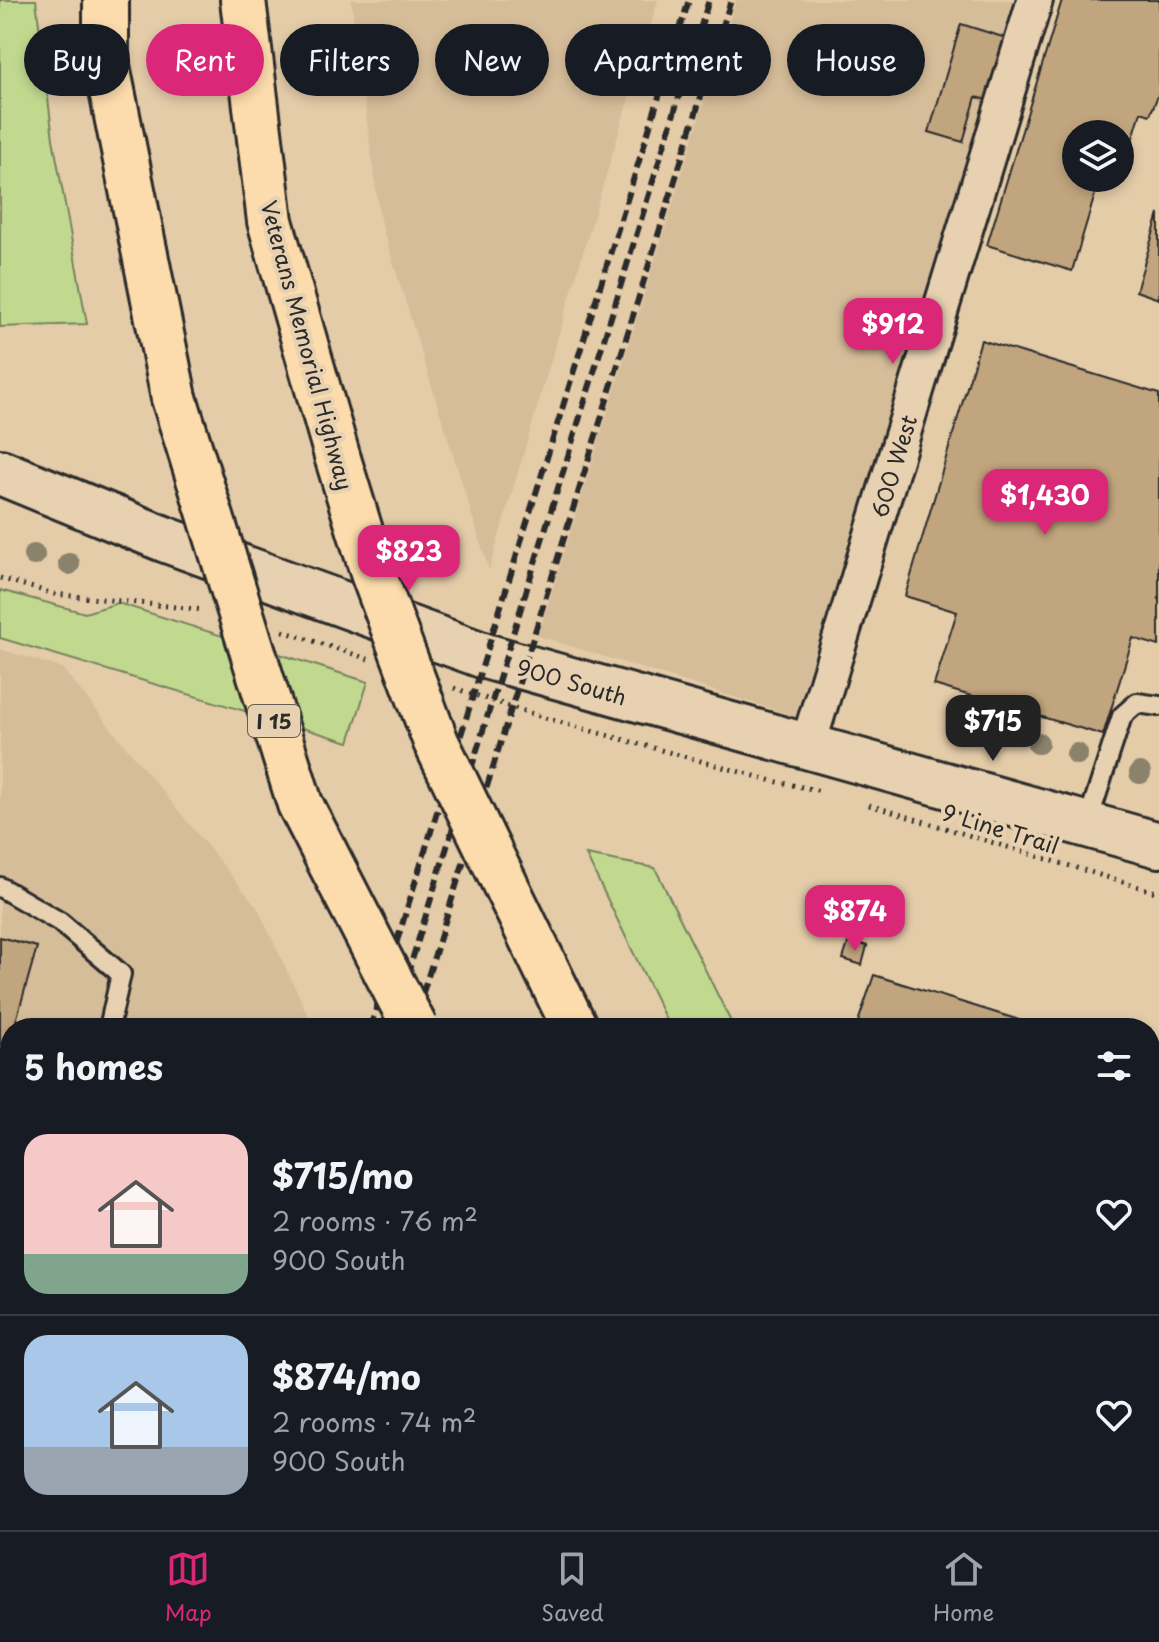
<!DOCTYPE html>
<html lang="en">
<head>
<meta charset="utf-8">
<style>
	:root { --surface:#171b24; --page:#20242c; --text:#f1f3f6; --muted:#9ea1a6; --line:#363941; --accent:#db2777 }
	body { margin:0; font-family:"Playpen Sans",sans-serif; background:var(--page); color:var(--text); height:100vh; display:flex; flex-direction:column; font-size:30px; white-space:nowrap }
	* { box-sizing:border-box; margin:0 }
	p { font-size:26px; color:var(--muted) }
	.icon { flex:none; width:44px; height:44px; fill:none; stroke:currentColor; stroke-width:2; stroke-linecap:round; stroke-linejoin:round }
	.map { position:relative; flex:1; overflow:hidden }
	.panel { position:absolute; left:0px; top:1018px; width:1160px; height:512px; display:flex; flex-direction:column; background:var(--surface); border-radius:32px 32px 0 0; box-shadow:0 4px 12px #0003 }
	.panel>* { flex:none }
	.hud { position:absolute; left:24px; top:24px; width:1112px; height:72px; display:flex; gap:16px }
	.tools { position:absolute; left:1062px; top:120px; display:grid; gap:16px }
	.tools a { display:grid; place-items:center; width:72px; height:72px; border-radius:50%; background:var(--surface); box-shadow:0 4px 12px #0003; font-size:40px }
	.price { position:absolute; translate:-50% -68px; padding:0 18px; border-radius:16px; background:var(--accent); color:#fff; font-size:26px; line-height:52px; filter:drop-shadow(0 2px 4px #0008) }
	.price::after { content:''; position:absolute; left:50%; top:48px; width:24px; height:18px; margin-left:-12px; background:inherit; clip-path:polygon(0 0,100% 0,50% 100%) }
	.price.selected { background:#222; color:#fff }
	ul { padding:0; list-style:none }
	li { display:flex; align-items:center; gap:24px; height:200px; padding:0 24px }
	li+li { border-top:2px solid var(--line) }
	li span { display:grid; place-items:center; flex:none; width:224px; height:160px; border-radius:24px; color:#555 }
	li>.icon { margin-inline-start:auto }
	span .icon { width:96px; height:96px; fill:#fffc; stroke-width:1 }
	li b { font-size:34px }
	h2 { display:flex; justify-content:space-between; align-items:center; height:96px; padding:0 24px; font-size:34px }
	.tag { padding:0 28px; border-radius:36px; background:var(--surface); box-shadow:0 4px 12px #0003; font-size:28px; line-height:72px }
	.tag.selected { background:var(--accent); color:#fff }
	.menu { display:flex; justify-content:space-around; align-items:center; height:112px; border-top:2px solid var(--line); background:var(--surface); font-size:22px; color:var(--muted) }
	.menu a { display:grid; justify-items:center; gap:4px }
	.menu .selected { color:var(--accent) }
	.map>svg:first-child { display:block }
	.built { fill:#d6bd9a }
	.green { fill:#c1d98f; stroke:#76825d; stroke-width:2 }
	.building { fill:#c1a57e; stroke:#2b2b2b; stroke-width:2 }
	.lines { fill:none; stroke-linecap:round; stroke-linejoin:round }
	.service-casing { stroke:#2b2b2b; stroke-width:24 }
	.minor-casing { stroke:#2b2b2b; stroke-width:40 }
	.tertiary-casing { stroke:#2b2b2b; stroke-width:50 }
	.motorway-casing { stroke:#2b2b2b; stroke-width:50 }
	.path { stroke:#2b2b2b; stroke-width:5; stroke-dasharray:2 6; stroke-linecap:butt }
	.service { stroke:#e8d1b1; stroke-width:18 }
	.minor { stroke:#e8d1b1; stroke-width:34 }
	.tertiary { stroke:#e8d1b1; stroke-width:44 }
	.motorway { stroke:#fcdcac; stroke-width:44 }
	.rail { stroke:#2b2b2b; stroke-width:6; stroke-dasharray:12 6; stroke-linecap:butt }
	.motorway-bridge-casing { stroke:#2b2b2b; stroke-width:50; stroke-linecap:butt }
	.motorway-bridge { stroke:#fcdcac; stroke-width:44 }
	.tree { fill:#8b826c }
	.labels { text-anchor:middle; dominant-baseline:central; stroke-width:8; stroke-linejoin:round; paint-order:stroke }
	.shield { fill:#e8d1b1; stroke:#645d53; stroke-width:2 }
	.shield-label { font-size:20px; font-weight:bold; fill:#2b2b2b }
	.street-label { font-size:22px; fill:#2b2b2b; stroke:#e8d1b1 }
</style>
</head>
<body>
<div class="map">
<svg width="1159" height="1530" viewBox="0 0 1159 1530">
	<rect width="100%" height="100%" fill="#e4cca9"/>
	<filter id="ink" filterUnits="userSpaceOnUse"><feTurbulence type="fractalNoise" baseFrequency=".0125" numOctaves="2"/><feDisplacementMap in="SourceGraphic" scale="16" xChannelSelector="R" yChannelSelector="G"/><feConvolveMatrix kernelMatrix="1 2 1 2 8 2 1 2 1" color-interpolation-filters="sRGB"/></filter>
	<g filter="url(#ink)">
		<g class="built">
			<polygon points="351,0 658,0 489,570 380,220"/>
			<polygon points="736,0 1018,0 795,716 538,636"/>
			<polygon points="0,649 62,668 257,907 314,1028 10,1028 10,1520 184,1520 182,1530 0,1530"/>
			<polygon points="317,1520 372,1520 411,1530 314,1530"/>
		</g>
		<g class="green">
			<polygon points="0,0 36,0 53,139 87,324 0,327"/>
			<polygon points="0,590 85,613 118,603 368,682 349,742 0,638"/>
			<polygon points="586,855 655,868 734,1028 670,1028"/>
			<polygon points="420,1520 572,1520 576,1530 425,1530"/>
			<polygon points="897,1520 977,1520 982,1530 901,1530"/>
		</g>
		<g class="building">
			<polygon points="1062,0 1159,0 1159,93 1150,115 1141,112 1132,141 1120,137 1120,134 1076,134 1076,178 1100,178 1072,271 987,245"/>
			<polygon points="961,24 1006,38 988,100 976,97 963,142 929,132"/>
			<polygon points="1159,214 1159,299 1136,291"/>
			<polygon points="981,340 1159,394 1159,646 1133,638 1103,735 934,685 957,612 905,596"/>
			<polygon points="0,937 37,947 14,1028 10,1028 0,1076"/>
			<polygon points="849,940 867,946 862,965 843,959"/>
			<polygon points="874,975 1045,1028 856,1028"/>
			<polygon points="1152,1175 1159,1177 1159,1422 1150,1419"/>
			<polygon points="1159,1490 1159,1530 1146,1530 1150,1520"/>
			<polygon points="981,1520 1048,1520 1052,1530 985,1530"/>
		</g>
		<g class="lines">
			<defs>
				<g id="service">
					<polyline points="1087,824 1122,716 1137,703 1159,706"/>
					<polyline points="0,887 60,922 121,974 109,1028"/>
					<polyline points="1150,1115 1159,1117"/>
					<polyline points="0,1309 10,1304"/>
					<polyline points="1089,1520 1095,1530"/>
				</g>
				<polyline id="minor" points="807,748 1035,0"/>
				<polyline id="tertiary" points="0,472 164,539 485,656 1159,845"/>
				<g id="motorway">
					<polyline points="106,0 106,61 174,398"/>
					<polyline points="243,0 270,221 338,459"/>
					<polyline points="608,1520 613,1530"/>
					<polyline points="662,1520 666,1530"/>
					<polyline points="816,1520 821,1530"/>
				</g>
			</defs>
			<use href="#service" class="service-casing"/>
			<use href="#minor" class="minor-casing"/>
			<use href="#tertiary" class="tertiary-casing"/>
			<use href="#motorway" class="motorway-casing"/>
			<g class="path">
				<polyline points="0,578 54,594 204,610"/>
				<polyline points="283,631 368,659"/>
				<polyline points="454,688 545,718 773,781 821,791"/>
				<polyline points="869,805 1159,893"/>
			</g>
			<use href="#service" class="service"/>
			<use href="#minor" class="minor"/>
			<use href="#tertiary" class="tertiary"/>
			<use href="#motorway" class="motorway"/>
			<g class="rail">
				<polyline points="370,1028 689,0"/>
				<polyline points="391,1028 709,0"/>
				<polyline points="412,1028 731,0"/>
				<polyline points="0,1376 10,1380"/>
				<polyline points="147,1520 150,1530"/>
				<polyline points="208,1530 211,1520"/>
				<polyline points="241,1530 244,1520"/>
				<polyline points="267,1530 270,1520"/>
			</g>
			<defs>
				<g id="motorway-bridge">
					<polyline points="174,398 300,804 415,1028"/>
					<polyline points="338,459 373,573 436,742 575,1028"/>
				</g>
			</defs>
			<use href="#motorway-bridge" class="motorway-bridge-casing"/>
			<use href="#motorway-bridge" class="motorway-bridge"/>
		</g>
		<g class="tree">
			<circle cx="34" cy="555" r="11"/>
			<circle cx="69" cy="564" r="11"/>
			<circle cx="1000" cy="732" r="11"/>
			<circle cx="1038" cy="743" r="11"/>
			<circle cx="1077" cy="754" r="11"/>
			<circle cx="1140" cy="773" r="11"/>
		</g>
	</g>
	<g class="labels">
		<rect class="shield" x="248" y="705" width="52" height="32" rx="6"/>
		<g class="shield-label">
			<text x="274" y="721">I 15</text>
		</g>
		<g class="street-label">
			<text transform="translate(308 345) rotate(75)">Veterans Memorial Highway</text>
			<text transform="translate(893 466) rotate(-73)">600 West</text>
			<text transform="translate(572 681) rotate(16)">900 South</text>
			<text transform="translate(1001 828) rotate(17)">9 Line Trail</text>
		</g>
	</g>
</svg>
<div class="tools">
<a><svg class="icon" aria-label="layers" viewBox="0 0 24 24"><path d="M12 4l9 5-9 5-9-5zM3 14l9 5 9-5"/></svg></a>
</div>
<b class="price" style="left:893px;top:366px">$912</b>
<b class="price" style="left:1045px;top:537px">$1,430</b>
<b class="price" style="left:409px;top:593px">$823</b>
<b class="price selected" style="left:993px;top:763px">$715</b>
<b class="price" style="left:855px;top:953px">$874</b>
<div class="hud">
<a class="tag">Buy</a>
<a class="tag selected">Rent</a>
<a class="tag">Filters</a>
<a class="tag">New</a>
<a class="tag">Apartment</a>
<a class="tag">House</a>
</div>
<section class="panel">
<h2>5 homes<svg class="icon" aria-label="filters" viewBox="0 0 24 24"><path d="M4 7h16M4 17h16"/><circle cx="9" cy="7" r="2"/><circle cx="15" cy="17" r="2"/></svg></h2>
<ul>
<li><span style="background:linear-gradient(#f6c9c9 75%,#7fa58c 0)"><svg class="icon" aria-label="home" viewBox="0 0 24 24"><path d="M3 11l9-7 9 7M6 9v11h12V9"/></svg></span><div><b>$715/mo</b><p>2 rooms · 76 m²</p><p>900 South</p></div><svg class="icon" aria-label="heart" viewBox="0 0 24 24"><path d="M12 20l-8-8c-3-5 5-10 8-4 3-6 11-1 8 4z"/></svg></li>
<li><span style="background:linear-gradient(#a9c7e8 70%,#9aa5b1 0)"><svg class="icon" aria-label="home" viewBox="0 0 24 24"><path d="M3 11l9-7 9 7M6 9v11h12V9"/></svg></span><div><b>$874/mo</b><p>2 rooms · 74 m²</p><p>900 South</p></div><svg class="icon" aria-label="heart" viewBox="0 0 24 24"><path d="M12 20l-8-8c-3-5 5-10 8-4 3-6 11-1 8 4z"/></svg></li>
</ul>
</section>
</div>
<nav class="menu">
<a class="selected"><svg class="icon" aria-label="map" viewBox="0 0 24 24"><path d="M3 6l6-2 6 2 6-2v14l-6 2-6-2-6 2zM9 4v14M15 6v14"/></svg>Map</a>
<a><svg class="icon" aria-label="saved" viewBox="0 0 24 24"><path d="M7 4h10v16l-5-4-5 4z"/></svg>Saved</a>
<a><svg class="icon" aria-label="home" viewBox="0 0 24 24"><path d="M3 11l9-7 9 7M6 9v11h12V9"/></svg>Home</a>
</nav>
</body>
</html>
